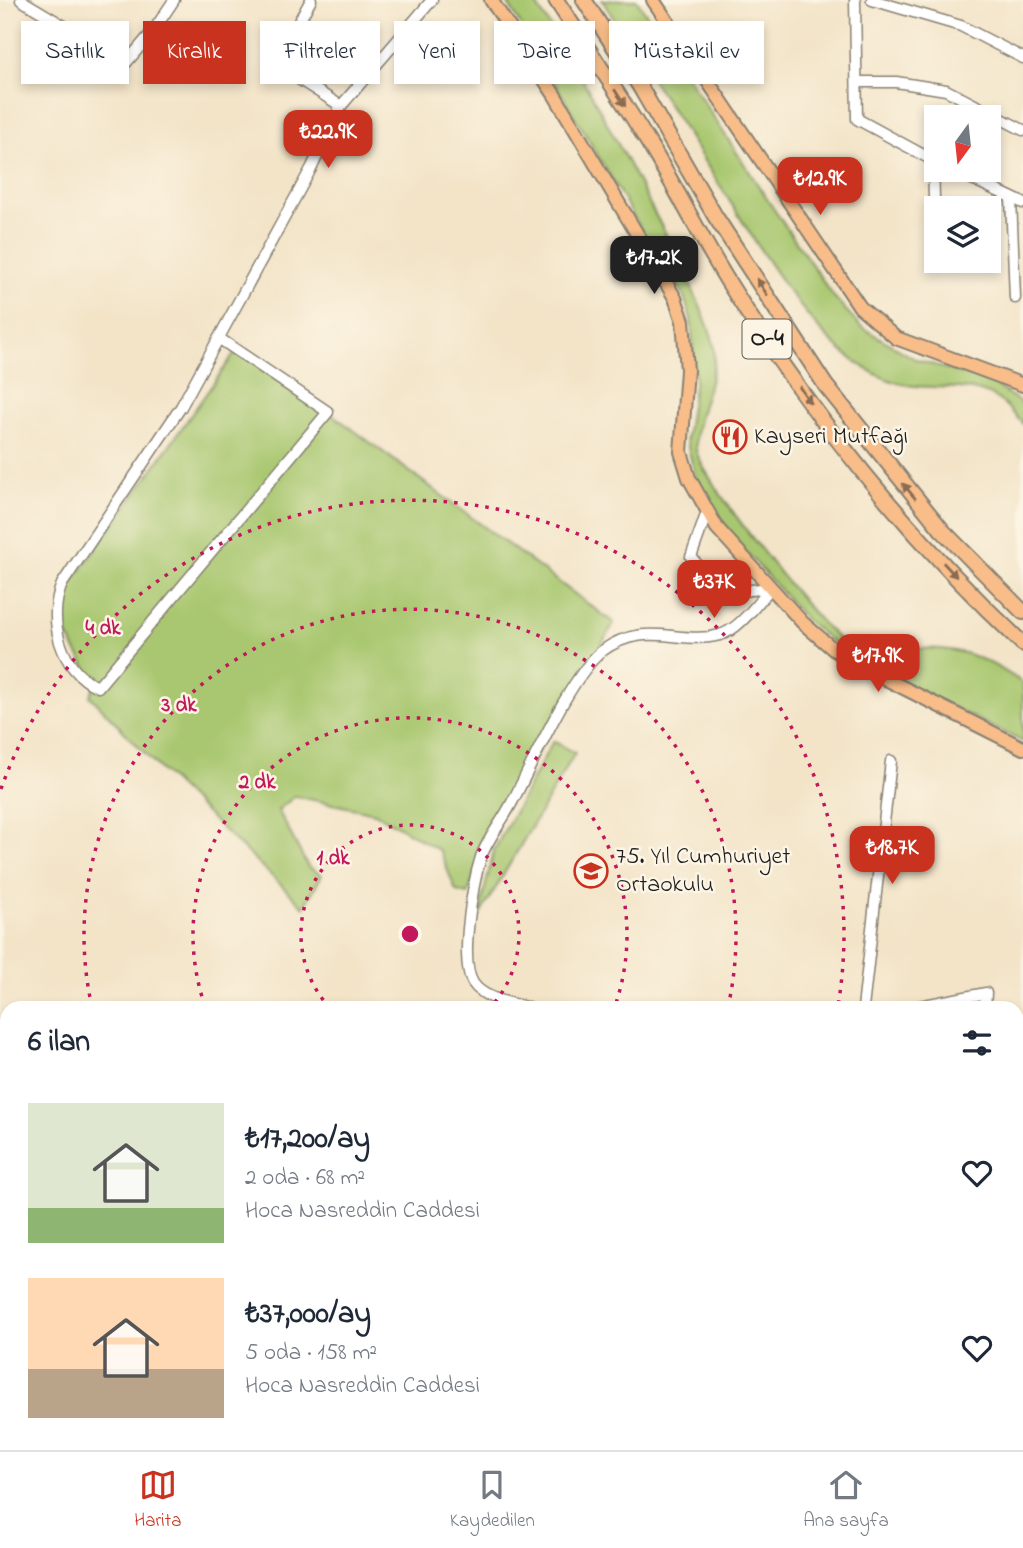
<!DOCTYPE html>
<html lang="tr">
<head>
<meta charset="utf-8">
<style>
	:root { --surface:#fff; --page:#f2f2f3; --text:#1f2937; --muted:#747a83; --line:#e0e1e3; --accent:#c8321e }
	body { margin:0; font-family:"Indie Flower",sans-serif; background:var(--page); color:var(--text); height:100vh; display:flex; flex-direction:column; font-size:26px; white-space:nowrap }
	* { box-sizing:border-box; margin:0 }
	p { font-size:23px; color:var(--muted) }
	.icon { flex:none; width:38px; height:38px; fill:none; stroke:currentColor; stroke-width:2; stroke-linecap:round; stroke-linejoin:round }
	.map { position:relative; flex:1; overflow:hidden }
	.panel { position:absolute; left:0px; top:1001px; width:1024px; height:450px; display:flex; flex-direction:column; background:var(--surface); border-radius:21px 21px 0 0; box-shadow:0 4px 10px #0003 }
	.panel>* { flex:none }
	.hud { position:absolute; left:21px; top:21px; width:982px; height:63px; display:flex; gap:14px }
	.needle { width:46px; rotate:195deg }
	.controls { position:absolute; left:924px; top:105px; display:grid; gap:14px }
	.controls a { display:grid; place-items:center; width:77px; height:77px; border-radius:0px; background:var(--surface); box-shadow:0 4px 10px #0003; font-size:35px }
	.price { position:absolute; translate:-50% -60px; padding:0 16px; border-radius:14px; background:var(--accent); color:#fff; font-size:23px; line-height:46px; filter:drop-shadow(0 2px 4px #0008) }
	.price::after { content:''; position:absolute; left:50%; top:42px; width:21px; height:16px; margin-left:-10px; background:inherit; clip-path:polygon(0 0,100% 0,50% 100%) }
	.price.on { background:#222; color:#fff }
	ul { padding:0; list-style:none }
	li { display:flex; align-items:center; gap:21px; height:175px; padding:0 28px }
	li span { display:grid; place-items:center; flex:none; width:196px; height:140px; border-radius:0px; color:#555 }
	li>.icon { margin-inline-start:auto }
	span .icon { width:84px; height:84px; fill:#fffc; stroke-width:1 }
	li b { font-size:30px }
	h2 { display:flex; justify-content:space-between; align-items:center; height:84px; padding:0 28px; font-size:30px }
	.pill { padding:0 24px; border-radius:0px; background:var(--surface); box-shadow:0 4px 10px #0003; font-size:24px; line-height:63px }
	.pill.on { background:var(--accent); color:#fff }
	.menu { display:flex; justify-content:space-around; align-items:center; height:98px; border-top:2px solid var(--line); background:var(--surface); font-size:19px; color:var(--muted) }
	.menu a { display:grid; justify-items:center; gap:4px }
	.menu .on { color:var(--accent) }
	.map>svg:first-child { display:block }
	.green { fill:#a9c76f; stroke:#627246; stroke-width:2 }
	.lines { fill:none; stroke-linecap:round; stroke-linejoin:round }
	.minor-casing { stroke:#888072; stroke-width:13 }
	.major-casing { stroke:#888072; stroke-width:16 }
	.highway-casing { stroke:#888072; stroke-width:18 }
	.minor { stroke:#fff; stroke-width:10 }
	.major { stroke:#f8bd89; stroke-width:12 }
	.highway { stroke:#f8bd89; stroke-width:14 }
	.oneway { fill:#8a6c52 }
	.ring { fill:none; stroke:#c2185b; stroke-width:3.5; stroke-dasharray:3.5 7 }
	.labels { text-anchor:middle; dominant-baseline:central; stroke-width:5; stroke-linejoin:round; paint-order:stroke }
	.shield { fill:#fcf5e5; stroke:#5f5d58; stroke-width:2 }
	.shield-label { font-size:23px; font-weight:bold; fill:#1c1c1c }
	.poi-label { font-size:24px; fill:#1c1c1c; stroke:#fcf5e5; text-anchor:start }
	.centre { fill:#c2185b; stroke:#fcf5e5; stroke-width:3.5 }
	.ring-label { font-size:21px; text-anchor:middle; font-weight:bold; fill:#c2185b; stroke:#fcf5e5; stroke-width:5; stroke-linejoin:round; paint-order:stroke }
</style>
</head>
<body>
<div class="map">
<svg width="1023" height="1450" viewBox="0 0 1023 1450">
	<rect width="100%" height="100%" fill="#fcf5e5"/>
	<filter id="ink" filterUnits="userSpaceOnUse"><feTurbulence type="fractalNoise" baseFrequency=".0143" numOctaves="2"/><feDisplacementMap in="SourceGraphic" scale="14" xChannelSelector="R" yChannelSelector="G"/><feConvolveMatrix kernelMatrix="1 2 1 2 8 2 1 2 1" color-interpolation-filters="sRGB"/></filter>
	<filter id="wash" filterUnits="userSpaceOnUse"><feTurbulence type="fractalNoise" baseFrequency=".00686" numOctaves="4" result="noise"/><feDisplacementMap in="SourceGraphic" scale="28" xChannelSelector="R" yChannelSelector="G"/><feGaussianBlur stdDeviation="1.57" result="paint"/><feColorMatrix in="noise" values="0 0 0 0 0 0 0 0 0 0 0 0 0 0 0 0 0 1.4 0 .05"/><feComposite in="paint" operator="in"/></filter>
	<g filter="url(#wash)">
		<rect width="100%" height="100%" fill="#f3e4c8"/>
		<g class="green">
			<path d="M 506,0 L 533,0 C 580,69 617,142 656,216 C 676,253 695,292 710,331 C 726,374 692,408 696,450 C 700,477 814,620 839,639 C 872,663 905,645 941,649 C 972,651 998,666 1023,683 L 1023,742 L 876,670 L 837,646 L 807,621 L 740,545 L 698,487 L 686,439 L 695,379 L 691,319 L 683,294 L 647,239 Z"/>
			<path d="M 602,0 L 637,0 L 773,208 L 834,297 L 860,326 L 915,359 L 992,383 L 1023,404 L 1023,424 C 1016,417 1009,407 1000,401 C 972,379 929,393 895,382 C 837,364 794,300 762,252 Z"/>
			<polygon points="240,346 614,623 484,843 468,894 456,891 440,851 375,813 295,796 278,810 308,867 322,875 304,907 159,768 90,696 98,676 91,676 61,625 66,591"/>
			<polygon points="553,741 575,753 478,918 494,850"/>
		</g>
	</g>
	<g filter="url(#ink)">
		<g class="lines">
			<defs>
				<g id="minor">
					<polyline points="21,0 126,63 154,30 174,0"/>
					<polyline points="311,0 275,64 341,106"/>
					<polyline points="855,0 857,119 936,162"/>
					<polyline points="872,0 961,26 1023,58"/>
					<polyline points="857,82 896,82 946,90 1023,130"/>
					<polyline points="933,160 935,238"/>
					<polyline points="953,170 1023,203"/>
					<polyline points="1011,198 1015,298"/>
					<path d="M 220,339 L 328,412 L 98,687 C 60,671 47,619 62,584 L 181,407 L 312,167 L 341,106 L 432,0"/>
					<polyline points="707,512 691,557 721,593 771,588"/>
					<path d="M 530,1008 C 513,1003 484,1000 473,983 C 459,961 473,882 481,857 C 487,840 501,823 510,806 C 531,768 569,677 602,651 C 645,619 680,646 720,635 C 740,629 758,602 771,588"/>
					<polyline points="863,1008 891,761"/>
					<polyline points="909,1008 986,993 985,1008"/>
					<polyline points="1017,1183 1023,1185"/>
					<polyline points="1017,1228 1023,1234"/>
					<polyline points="1017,1298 1023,1304"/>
					<polyline points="1017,1365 1023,1371"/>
					<polyline points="1017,1441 1023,1447"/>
					<polyline points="872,1444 878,1450"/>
					<polyline points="943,1444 950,1450"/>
					<polyline points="546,1450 552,1444"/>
					<polyline points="860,1450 862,1444"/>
				</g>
				<g id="major">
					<polyline points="491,0 554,94 675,298 683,321 687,370 681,452 689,478 717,528 803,623 833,649 870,671 1023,748"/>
					<polyline points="653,0 860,307 896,338 1023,385"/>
				</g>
				<g id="highway">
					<path d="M 556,0 C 588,49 621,97 651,147 C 677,190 700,236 727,280 C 809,413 909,537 1023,644"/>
					<polyline points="584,0 639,85 715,216 826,386 942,530 1023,612"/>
				</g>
			</defs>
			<use href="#minor" class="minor-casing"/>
			<use href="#major" class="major-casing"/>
			<use href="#highway" class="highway-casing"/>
			<use href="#minor" class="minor"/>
			<use href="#major" class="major"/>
			<use href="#highway" class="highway"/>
		</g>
		<defs><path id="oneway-solid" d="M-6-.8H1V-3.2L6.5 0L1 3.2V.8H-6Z" transform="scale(1.75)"/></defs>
		<g class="oneway">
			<use href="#oneway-solid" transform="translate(620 98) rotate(57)"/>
			<use href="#oneway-solid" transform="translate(762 287) rotate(-123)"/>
			<use href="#oneway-solid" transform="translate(805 395) rotate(55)"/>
			<use href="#oneway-solid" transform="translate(909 491) rotate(-130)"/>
			<use href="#oneway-solid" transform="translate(950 570) rotate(47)"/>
		</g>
	</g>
	<g class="ring">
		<path d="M330 1008A109 109 0 1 1 490 1008"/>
		<path d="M205 1006A217 217 0 1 1 615 1006"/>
		<path d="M92 1007A326 326 0 1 1 728 1007"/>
		<path d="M1 789A434 434 0 0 1 838 1006"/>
	</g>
	<defs>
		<symbol id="restaurant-ring" viewBox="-11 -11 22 22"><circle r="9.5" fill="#fcf5e5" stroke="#c8321e" stroke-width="1.5"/><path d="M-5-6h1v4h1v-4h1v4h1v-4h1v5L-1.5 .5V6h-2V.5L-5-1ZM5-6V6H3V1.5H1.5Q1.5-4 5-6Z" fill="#c8321e"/></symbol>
		<symbol id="school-ring" viewBox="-11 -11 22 22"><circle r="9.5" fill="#fcf5e5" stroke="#c8321e" stroke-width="1.5"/><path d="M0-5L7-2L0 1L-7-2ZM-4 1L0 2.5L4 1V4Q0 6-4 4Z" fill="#c8321e"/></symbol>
	</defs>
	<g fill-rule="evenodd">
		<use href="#restaurant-ring" x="711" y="418" width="38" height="38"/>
		<use href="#school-ring" x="572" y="852" width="38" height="38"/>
	</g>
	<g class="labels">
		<rect class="shield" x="742.5" y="319.5" width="49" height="39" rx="5"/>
		<g class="shield-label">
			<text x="767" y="339">O-4</text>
		</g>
		<g class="poi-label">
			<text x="754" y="437">Kayseri Mutfağı</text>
			<text x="616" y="857">75. Yıl Cumhuriyet<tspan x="616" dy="28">Ortaokulu</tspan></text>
		</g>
	</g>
	<circle cx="410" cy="934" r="10" class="centre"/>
	<g class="ring-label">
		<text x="103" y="634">4 dk</text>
		<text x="179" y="711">3 dk</text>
		<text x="257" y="788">2 dk</text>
		<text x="333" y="864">1 dk</text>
	</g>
</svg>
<div class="controls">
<a><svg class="needle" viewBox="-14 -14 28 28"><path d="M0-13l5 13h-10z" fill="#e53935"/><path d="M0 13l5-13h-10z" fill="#747a83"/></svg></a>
<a><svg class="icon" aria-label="layers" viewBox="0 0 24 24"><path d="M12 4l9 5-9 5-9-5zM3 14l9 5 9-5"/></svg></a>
</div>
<b class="price" style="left:328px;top:170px">₺22.9K</b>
<b class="price" style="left:820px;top:217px">₺12.9K</b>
<b class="price on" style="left:654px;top:296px">₺17.2K</b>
<b class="price" style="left:714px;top:620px">₺37K</b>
<b class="price" style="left:878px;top:694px">₺17.9K</b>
<b class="price" style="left:892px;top:886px">₺18.7K</b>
<div class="hud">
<a class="pill">Satılık</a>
<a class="pill on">Kiralık</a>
<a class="pill">Filtreler</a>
<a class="pill">Yeni</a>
<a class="pill">Daire</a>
<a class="pill">Müstakil ev</a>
</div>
<section class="panel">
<h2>6 ilan<svg class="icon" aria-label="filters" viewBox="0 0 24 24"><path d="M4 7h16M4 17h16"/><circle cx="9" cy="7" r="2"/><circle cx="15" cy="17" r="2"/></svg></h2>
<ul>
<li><span style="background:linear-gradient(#dfe7d0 75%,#8fb573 0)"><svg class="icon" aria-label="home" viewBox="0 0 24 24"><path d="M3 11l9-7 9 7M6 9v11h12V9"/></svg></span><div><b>₺17,200/ay</b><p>2 oda · 68 m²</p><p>Hoca Nasreddin Caddesi</p></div><svg class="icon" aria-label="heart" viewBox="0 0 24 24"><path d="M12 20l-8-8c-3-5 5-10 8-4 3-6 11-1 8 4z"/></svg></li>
<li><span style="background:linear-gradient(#ffd9b3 65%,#b9a48a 0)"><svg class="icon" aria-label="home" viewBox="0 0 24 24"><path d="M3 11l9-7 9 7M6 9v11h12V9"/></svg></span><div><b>₺37,000/ay</b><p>5 oda · 158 m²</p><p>Hoca Nasreddin Caddesi</p></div><svg class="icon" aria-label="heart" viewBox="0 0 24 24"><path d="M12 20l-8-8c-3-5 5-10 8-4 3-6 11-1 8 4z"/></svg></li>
</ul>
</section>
</div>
<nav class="menu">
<a class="on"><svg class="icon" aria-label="map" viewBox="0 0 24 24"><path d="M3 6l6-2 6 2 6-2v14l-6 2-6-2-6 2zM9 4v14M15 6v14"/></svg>Harita</a>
<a><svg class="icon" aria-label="saved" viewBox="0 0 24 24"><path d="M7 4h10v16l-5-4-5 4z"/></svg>Kaydedilen</a>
<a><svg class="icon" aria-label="home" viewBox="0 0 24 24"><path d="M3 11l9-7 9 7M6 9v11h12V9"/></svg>Ana sayfa</a>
</nav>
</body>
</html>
